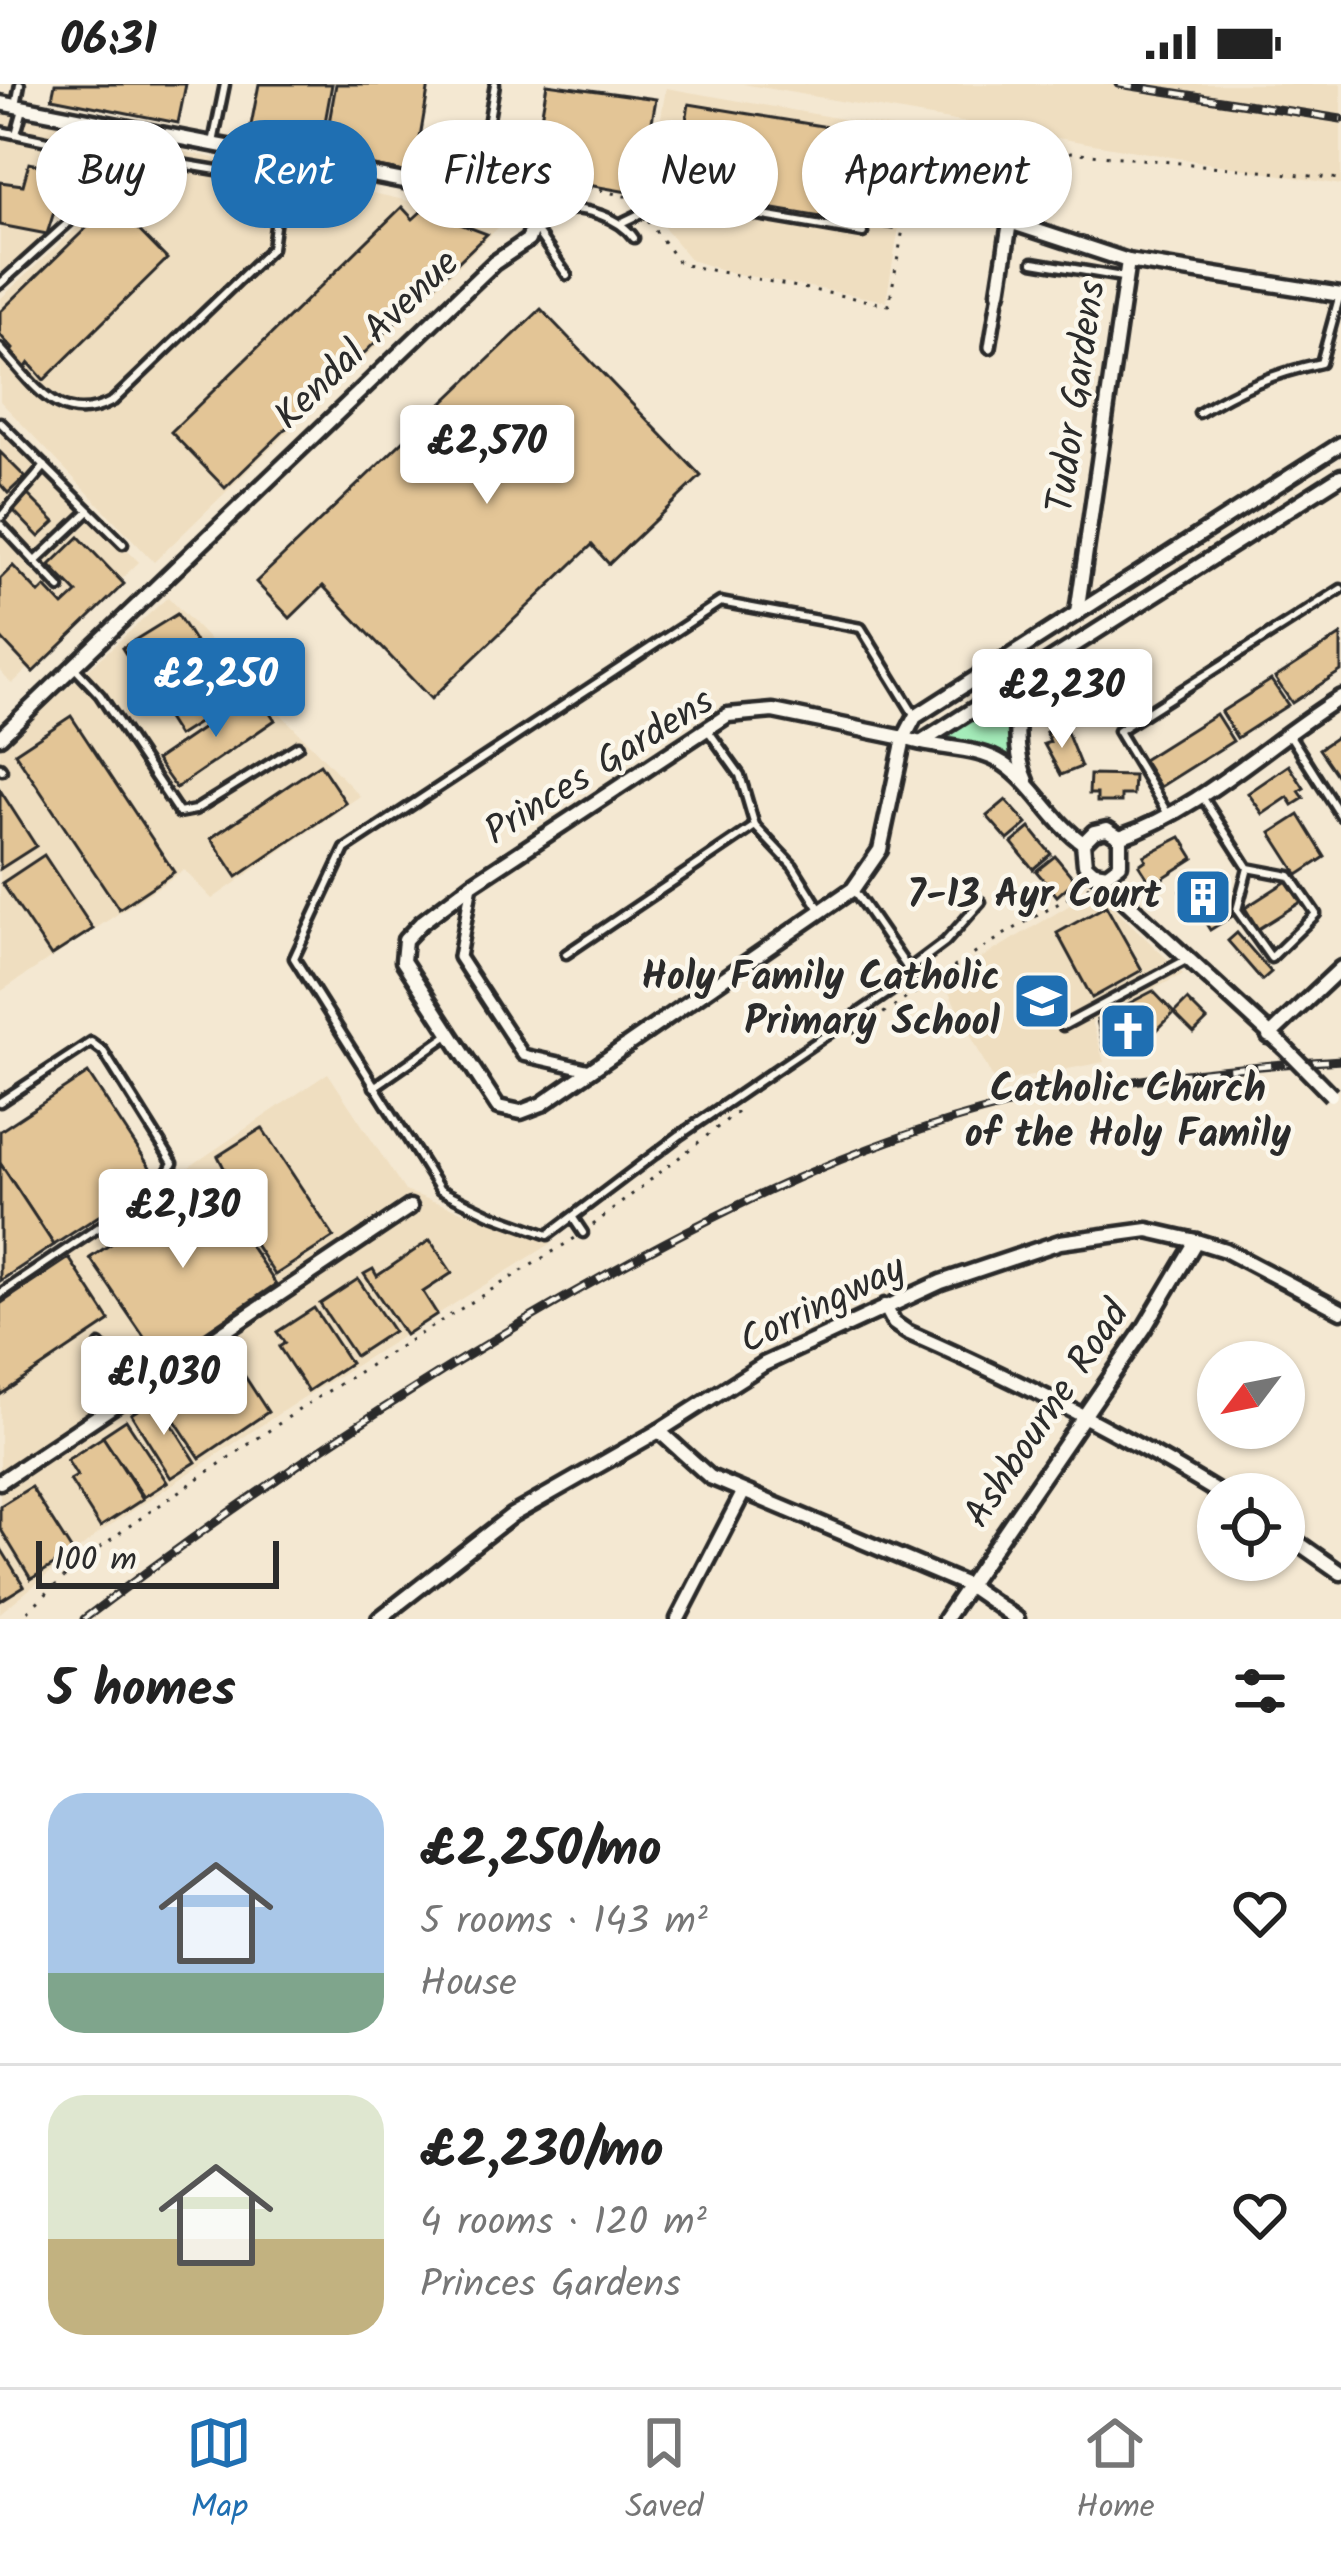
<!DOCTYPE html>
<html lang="en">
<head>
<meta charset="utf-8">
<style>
	:root { --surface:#fff; --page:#f6f6f6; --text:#222; --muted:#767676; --line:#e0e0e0; --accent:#1f6fb2 }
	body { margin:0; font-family:Kalam,sans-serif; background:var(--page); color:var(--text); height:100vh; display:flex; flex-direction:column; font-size:45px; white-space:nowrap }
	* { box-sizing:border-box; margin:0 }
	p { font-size:39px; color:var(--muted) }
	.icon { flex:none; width:66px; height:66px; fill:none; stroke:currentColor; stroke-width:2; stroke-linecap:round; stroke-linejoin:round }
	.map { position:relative; height:1535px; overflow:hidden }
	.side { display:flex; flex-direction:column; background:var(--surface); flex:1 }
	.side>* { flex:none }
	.banner { position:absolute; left:36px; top:36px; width:1269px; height:108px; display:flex; gap:24px }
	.needle { width:78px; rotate:238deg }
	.controls { position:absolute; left:1197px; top:1257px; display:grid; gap:24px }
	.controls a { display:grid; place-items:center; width:108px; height:108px; border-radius:50%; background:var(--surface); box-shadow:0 3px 9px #0004; font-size:60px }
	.scale { position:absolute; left:36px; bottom:30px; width:243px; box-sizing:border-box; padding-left:12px; border:6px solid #2b2b2b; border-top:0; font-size:33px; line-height:42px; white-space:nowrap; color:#2b2b2b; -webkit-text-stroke:9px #fbf7ec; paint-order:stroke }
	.price { position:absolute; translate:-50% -102px; padding:0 27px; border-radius:12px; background:#fff; color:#222; font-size:39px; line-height:78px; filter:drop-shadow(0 3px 6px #0008) }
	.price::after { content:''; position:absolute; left:50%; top:72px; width:36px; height:27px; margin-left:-18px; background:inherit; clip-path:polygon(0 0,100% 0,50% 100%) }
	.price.active { background:var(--accent); color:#fff }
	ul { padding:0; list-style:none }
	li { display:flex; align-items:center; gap:36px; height:300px; padding:0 48px }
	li+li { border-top:3px solid var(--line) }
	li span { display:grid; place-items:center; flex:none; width:336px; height:240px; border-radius:36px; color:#555 }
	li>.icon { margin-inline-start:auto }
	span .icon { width:144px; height:144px; fill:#fffc; stroke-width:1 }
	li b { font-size:51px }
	h2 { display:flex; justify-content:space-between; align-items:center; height:144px; padding:0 48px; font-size:51px }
	.tag { padding:0 42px; border-radius:54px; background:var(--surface); box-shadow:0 3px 9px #0004; font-size:42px; line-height:108px }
	.tag.active { background:var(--accent); color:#fff }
	.status { display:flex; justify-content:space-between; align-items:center; height:84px; padding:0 60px; background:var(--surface); direction:ltr }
	.status svg { height:33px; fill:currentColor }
	.tabs { display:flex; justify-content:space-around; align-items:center; height:168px; border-top:3px solid var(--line); background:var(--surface); font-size:33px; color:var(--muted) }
	.tabs a { display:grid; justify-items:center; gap:6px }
	.tabs .active { color:var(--accent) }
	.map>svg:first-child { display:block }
	.built { fill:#efdec0 }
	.green { fill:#a5edba; stroke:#688c72; stroke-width:3 }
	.building { fill:#e3c596; stroke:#2b2b2b; stroke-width:3 }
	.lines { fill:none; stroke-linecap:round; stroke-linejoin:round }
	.service-casing { stroke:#2b2b2b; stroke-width:15 }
	.pedestrian-casing { stroke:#2b2b2b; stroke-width:18 }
	.minor-casing { stroke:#2b2b2b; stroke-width:21 }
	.path { stroke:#2b2b2b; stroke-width:3; stroke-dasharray:3 9; stroke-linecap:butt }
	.service { stroke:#fbf7ec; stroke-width:6 }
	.pedestrian { stroke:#fbf7ec; stroke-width:9 }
	.minor { stroke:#fbf7ec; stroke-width:12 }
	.rail-casing { stroke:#2b2b2b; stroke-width:9 }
	.rail { stroke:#fbf7ec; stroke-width:4.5; stroke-dasharray:14; stroke-linecap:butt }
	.minor-bridge-casing { stroke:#2b2b2b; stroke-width:21; stroke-linecap:butt }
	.minor-bridge { stroke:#fbf7ec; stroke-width:12 }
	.labels { text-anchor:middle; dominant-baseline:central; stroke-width:9; stroke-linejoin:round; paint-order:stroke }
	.street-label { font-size:39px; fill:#2b2b2b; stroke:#fbf7ec }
	.poi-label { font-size:39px; font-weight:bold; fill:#2b2b2b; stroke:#fbf7ec; text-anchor:end }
</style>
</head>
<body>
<div class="status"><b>06:31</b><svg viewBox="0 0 49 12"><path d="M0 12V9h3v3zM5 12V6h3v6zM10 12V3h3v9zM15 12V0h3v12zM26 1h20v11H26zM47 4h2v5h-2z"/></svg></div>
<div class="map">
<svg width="1341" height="1535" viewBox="0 0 1341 1535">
	<rect width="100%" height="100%" fill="#f4e8d2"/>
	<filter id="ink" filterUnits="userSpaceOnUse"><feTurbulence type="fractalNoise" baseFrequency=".00833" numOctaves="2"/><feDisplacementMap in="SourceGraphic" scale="24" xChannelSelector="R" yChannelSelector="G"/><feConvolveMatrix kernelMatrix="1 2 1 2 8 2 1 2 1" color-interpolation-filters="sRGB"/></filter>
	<g filter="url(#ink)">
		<g class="built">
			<polygon points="743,0 1341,0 1341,101 919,31"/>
			<polygon points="666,4 916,48 886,217 732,189 691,176 646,122"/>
			<polygon points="0,29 77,44 70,88 46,155 0,189"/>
			<polygon points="164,63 504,138 154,478 0,317 0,215"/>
			<polygon points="0,340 139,478 12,600 0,586"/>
			<polygon points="168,513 360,712 212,815 184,786 0,908 0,664"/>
			<polygon points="1095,806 1183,890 1092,937 1104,978 995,999 943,897"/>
			<polygon points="328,989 405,1107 552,1159 298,1317 99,1449 0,1529 0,1211"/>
		</g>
		<polygon class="green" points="1011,610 1013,671 1009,673 993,664 951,654 950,650"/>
		<g class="building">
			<polygon points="55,0 186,0 178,39 52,14"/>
			<polygon points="259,0 332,0 319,71 248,57"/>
			<polygon points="336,0 429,0 414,90 323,72"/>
			<polygon points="547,0 656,15 639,110 531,91"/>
			<polygon points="689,20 907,56 892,145 674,108"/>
			<polygon points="29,79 67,87 47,150 0,141 0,98 23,101"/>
			<polygon points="112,119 167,175 44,296 29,279 24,286 10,269 13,265 0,251 0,228"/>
			<polygon points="402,123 413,135 423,126 487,150 225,404 171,348"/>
			<polygon points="541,225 701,392 609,480 592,461 431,615 323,502 290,534 256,498"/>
			<polygon points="0,368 25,393 8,409 0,400"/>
			<polygon points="28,411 55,438 39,453 13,426"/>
			<polygon points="79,453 124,500 33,588 0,553 0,495 13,482 39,509 45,503 63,522 77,509 50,481"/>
			<polygon points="177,530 233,617 178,652 122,564"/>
			<polygon points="1341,551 1341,587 1292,619 1275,594"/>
			<polygon points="1271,596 1288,621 1237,654 1221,628"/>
			<polygon points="256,608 275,636 176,704 156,676"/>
			<polygon points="1216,630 1233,657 1160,703 1143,676"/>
			<polygon points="71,632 174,788 119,825 15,669"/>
			<polygon points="1064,641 1081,683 1061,691 1044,660 1050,658 1046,648"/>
			<polygon points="1341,650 1341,688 1337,691 1319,665"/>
			<polygon points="320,680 346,719 237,793 211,754"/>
			<polygon points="1289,681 1304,704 1299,707 1304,714 1293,721 1288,713 1263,730 1248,709"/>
			<polygon points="1090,691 1134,692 1133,711 1121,711 1121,718 1097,718 1097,710 1089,710"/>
			<polygon points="0,706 36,762 0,785"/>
			<polygon points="1006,716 1027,740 1008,756 987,732"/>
			<polygon points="1299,731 1325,773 1298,791 1271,749"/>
			<polygon points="1030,744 1051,770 1033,785 1012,759"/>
			<polygon points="1181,753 1194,774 1152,801 1139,781 1146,776 1144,772"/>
			<polygon points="44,771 93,845 51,872 2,799"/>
			<polygon points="1055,772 1075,796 1057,812 1036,787"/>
			<polygon points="1207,790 1234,831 1210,846 1193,819 1189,821 1180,807"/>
			<polygon points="1287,797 1301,818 1258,845 1245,824"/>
			<polygon points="1106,822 1142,886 1092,914 1057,849"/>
			<polygon points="1237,849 1271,888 1262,896 1228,857"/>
			<polygon points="1153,907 1174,929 1145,958 1104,966 1097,936"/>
			<polygon points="1187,916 1207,936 1194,949 1174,929"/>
			<polygon points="88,989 157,1094 54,1161 0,1079 0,1047"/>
			<polygon points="262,1044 334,1153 275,1191 218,1104 229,1094 218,1072"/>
			<polygon points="0,1079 54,1161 0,1197"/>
			<polygon points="206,1096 276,1200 161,1278 90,1174"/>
			<polygon points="430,1156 452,1189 423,1208 437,1230 405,1251 364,1190 373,1185 377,1192"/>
			<polygon points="69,1174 110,1237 0,1311 0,1220"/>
			<polygon points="358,1195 393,1247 355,1272 320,1220"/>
			<polygon points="314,1224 350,1279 308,1307 279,1263 285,1259 277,1248"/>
			<polygon points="229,1268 268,1328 200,1374 160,1314"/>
			<polygon points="156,1315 196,1378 171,1394 131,1330"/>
			<polygon points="126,1336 167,1398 144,1413 102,1352"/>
			<polygon points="103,1353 143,1415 100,1443 70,1396 77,1392 67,1376"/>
			<polygon points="31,1403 73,1469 31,1495 0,1444 0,1422"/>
			<polygon points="0,1463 24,1502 0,1517"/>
		</g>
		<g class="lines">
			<defs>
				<g id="service">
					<polyline points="16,21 20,0"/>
					<polyline points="0,47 61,60"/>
					<polyline points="16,50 23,25"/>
					<polyline points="213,59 225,0"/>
					<polyline points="654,99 654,123"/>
					<polyline points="476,111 495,0"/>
					<polyline points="623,138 654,123 699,121 863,149"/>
					<polyline points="1033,178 1122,193"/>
					<path d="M 567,191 L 533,142 C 541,138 551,129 560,127 C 585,121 621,135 634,154"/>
					<path d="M 0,200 L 89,120 L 125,78 L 145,74 L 247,91 L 270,112 L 276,135 L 272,164 L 113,317 C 59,346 35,301 0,264"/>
					<path d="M 1199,329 C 1239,304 1275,289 1321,279 L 1339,214"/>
					<polyline points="0,338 123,460"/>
					<polyline points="0,434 45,382"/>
					<polyline points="0,440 60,504"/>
					<polyline points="35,478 89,427"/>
					<polyline points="72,581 100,611 179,729 195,726 298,662"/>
					<polyline points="707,645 740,691 755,742"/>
					<polyline points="1289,650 1341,732"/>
					<polyline points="0,683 2,686"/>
					<polyline points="1203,714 1248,784 1237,826 1271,874 1316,830 1290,792 1248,784"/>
					<polyline points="1168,730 1118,647 1341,505"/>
					<polyline points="853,805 913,892 680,1051 548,1151 490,1130 440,1106 294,874 345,765 720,518 861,544 915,632"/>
					<polyline points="566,870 755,742 793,782 821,827"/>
					<polyline points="909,885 945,858 981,818"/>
					<polyline points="1063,942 1186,876"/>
					<polyline points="374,1003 450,950"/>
					<polyline points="0,1018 91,958 103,967 173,1079 160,1102 0,1210"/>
					<polyline points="573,1134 583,1149"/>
					<polyline points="100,1261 131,1310"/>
				</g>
				<g id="pedestrian">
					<polyline points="932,107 998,119 1010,138"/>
					<polyline points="990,263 999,208"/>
					<polyline points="472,800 459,873 523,971 590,986"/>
				</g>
				<g id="minor">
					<polyline points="0,19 507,117 520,124 533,142 528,156 494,179 0,653"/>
					<polyline points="999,208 1010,138 1128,177 1341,211"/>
					<polyline points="1077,529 1128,177"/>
					<path d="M 1022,595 C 1018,631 1012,663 1027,697"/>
					<polyline points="922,658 1341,392"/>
					<polyline points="1120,753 1107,745 1094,748 1083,759 1085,780 1284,963"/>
					<path d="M 1120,753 C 1202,725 1267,659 1341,613"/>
					<path d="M 1083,759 C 1052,738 1035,701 1004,680 C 976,661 935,666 904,654 L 773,627 L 728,631 L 472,800 L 421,839 L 405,856 L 403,877 L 498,1023 L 521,1028 L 542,1020 L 853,805 L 880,766 L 904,654 L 915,633 L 1341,360"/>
					<polyline points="1095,788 1107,790 1120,780 1120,753"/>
					<polyline points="1269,952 1341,884"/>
					<path d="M 885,1222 L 894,1239 L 907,1248 C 1015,1295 1120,1348 1221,1410"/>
					<polyline points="659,1347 710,1393 969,1502 1017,1535"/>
					<polyline points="0,1398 410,1123"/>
					<polyline points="1284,1449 1341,1489"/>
					<polyline points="379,1535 512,1431 659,1347 764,1280 941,1198 1060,1158 1148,1146 1196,1157 1225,1166 1341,1227"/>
					<polyline points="678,1535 743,1409"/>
					<polyline points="945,1535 1145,1243 1196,1157"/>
				</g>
			</defs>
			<use href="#service" class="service-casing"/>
			<use href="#pedestrian" class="pedestrian-casing"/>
			<use href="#minor" class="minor-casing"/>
			<g class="path">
				<polyline points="530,110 574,100 629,113 634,120"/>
				<polyline points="648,137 680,180 889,221 920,53 1341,95"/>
				<polyline points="853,949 1005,850 1089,802"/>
				<polyline points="593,1141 741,1025"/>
				<polyline points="19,1535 84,1475 132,1440 312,1317 575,1154"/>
			</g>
			<use href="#service" class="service"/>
			<use href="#pedestrian" class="pedestrian"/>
			<use href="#minor" class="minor"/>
			<defs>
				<g id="rail">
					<polyline points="1119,0 1341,35"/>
					<path d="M 84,1535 C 238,1417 399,1309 568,1212 C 707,1133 851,1059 1008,1021 C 1119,995 1228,983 1341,976"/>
				</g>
			</defs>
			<use href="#rail" class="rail-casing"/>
			<use href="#rail" class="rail"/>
			<defs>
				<polyline id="minor-bridge" points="1284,963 1331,1011"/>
			</defs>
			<use href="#minor-bridge" class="minor-bridge-casing"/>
			<use href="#minor-bridge" class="minor-bridge"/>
		</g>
	</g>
	<defs>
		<symbol id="building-square" viewBox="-11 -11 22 22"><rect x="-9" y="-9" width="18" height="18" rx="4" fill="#1f6fb2" stroke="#fbf7ec"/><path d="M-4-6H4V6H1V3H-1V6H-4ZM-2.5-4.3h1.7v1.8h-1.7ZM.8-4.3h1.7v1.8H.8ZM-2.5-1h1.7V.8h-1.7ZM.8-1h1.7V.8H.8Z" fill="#fff"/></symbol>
		<symbol id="school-square" viewBox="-11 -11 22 22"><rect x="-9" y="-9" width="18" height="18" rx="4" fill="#1f6fb2" stroke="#fbf7ec"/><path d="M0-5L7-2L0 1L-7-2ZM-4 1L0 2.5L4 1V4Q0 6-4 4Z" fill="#fff"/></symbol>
		<symbol id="church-square" viewBox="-11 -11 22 22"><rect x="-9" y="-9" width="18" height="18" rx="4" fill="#1f6fb2" stroke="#fbf7ec"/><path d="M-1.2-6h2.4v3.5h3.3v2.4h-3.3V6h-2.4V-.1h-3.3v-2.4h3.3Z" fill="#fff"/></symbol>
	</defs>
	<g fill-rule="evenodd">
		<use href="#building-square" x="1170" y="780" width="66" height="66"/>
		<use href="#school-square" x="1009" y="884" width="66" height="66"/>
		<use href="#church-square" x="1095" y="914" width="66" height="66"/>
	</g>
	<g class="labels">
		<g class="street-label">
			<text transform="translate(368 257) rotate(-44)">Kendal Avenue</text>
			<text transform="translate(1078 313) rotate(-82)">Tudor Gardens</text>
			<text transform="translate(600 684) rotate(-32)">Princes Gardens</text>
			<text transform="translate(823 1222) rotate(-26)">Corringway</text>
			<text transform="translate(1048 1331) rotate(-56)">Ashbourne Road</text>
		</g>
		<g class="poi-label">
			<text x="1161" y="813">7-13 Ayr Court</text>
			<text x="1000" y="895">Holy Family Catholic<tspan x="1000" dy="45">Primary School</tspan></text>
			<text x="1128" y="1007" text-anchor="middle">Catholic Church<tspan x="1128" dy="45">of the Holy Family</tspan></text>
		</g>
	</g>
</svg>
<div class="controls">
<a><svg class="needle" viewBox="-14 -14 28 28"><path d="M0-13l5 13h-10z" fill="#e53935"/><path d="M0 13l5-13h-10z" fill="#767676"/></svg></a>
<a><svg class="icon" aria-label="locate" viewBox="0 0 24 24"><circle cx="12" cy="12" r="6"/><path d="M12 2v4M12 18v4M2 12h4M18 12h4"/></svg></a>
</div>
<div class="scale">100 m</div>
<b class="price" style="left:487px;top:423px">£2,570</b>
<b class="price active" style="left:216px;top:656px">£2,250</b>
<b class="price" style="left:1062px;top:667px">£2,230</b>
<b class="price" style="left:183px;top:1187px">£2,130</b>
<b class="price" style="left:164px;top:1354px">£1,030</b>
<div class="banner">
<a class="tag">Buy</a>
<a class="tag active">Rent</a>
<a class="tag">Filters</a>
<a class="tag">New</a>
<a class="tag">Apartment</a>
</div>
</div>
<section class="side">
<h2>5 homes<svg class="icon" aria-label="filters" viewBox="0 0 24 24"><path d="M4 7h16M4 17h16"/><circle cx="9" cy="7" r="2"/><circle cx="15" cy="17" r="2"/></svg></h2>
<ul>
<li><span style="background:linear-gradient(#a9c7e8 75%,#7fa58c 0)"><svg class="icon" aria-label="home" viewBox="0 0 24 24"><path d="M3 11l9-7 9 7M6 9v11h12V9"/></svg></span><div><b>£2,250/mo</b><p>5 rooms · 143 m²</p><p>House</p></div><svg class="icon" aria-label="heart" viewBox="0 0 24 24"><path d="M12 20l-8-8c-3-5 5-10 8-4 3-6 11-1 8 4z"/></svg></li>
<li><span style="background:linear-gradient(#dfe7d0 60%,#c2b280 0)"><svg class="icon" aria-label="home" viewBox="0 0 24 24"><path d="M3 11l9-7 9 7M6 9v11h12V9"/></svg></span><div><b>£2,230/mo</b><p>4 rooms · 120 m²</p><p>Princes Gardens</p></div><svg class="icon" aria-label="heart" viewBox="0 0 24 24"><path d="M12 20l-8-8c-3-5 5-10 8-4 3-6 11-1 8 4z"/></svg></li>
</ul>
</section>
<nav class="tabs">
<a class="active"><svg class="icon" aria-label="map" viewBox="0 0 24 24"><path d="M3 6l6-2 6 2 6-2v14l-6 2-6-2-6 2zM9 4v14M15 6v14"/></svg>Map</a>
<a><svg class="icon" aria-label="saved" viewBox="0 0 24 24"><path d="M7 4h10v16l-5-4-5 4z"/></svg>Saved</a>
<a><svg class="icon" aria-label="home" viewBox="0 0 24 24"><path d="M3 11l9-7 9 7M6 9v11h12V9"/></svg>Home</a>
</nav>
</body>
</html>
